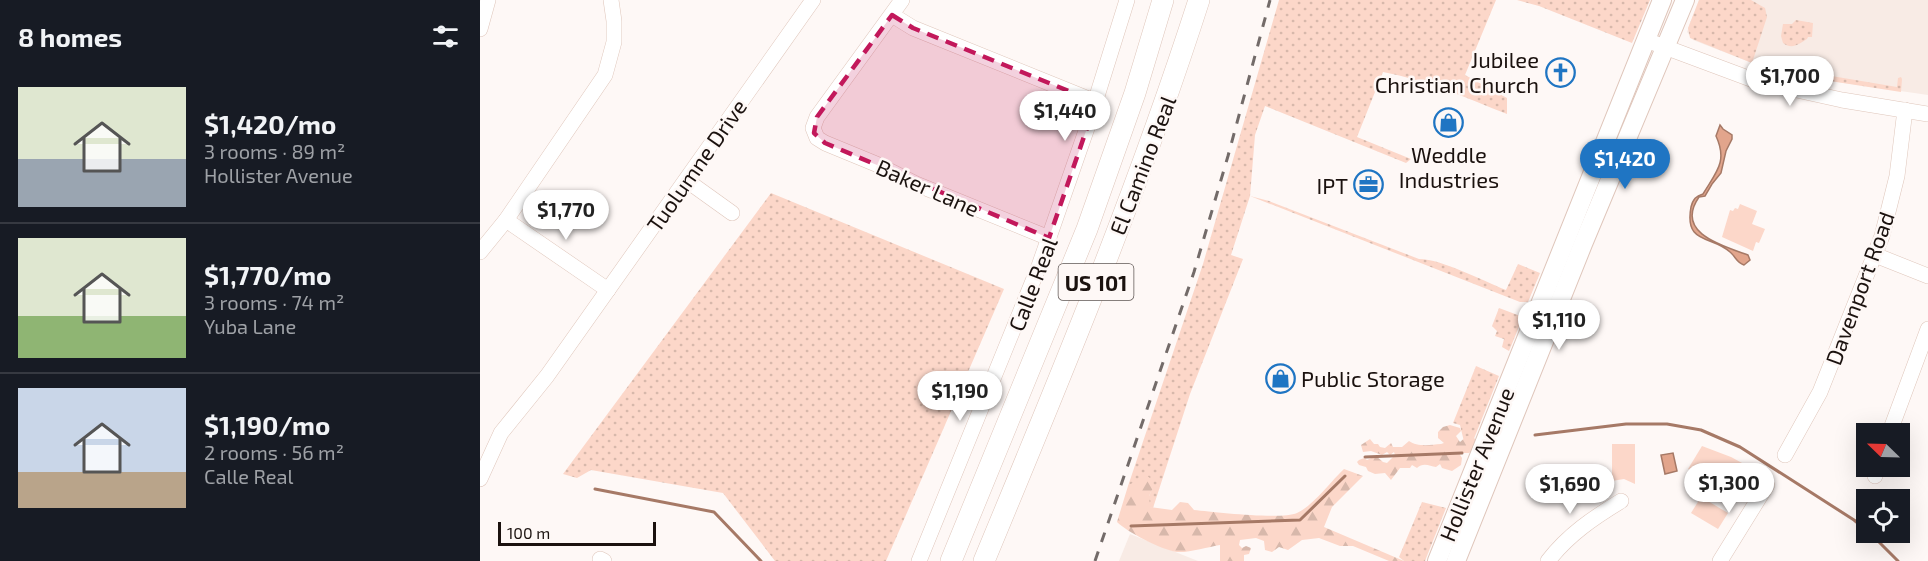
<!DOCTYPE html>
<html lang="en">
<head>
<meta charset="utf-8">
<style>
	:root { --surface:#171b24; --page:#20242c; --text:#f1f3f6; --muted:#9ea1a6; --line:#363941; --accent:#1f75c3 }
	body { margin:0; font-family:"Exo 2",sans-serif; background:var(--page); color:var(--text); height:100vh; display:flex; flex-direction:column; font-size:22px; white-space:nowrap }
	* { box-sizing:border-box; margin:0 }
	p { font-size:20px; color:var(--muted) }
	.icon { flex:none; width:33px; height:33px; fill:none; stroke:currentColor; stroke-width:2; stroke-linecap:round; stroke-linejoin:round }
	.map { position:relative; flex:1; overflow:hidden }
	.panel { display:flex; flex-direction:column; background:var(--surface); width:480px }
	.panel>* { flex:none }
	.needle { width:39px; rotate:293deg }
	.controls { position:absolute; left:1376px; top:423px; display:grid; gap:12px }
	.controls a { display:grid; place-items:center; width:54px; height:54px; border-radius:0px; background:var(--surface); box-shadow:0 6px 24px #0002; font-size:30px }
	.scale { position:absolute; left:18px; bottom:15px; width:158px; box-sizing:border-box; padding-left:6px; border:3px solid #1b120f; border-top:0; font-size:16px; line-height:21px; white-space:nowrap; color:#1b120f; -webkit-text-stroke:4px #fef8f6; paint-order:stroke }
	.price { position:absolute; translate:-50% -51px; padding:0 14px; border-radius:21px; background:#fff; color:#222; font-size:20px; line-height:39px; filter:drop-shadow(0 2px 3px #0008) }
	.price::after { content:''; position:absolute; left:50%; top:36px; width:18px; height:14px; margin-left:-9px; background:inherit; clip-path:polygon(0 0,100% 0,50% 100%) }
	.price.active { background:var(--accent); color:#fff }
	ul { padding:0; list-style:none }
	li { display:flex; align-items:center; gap:18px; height:150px; padding:0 18px }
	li+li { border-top:2px solid var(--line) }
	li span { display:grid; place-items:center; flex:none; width:168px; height:120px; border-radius:0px; color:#555 }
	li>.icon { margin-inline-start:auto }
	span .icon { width:72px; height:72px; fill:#fffc; stroke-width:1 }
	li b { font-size:26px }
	h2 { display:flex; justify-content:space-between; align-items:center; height:72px; padding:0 18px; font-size:26px }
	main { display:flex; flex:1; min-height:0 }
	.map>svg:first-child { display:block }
	.built { fill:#f8ebe5 }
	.grass { fill:url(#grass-dots) }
	.forest { fill:url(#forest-firs) }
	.park { fill:#fcd7c9 }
	.water { fill:#e2a58c; stroke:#a67966; stroke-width:1.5 }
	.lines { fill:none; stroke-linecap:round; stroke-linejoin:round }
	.stream { stroke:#a67966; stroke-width:3 }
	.minor-casing { stroke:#dfc6bb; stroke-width:16 }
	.major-casing { stroke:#dfc6bb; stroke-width:20 }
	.highway-casing { stroke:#dfc6bb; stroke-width:22 }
	.minor { stroke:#fff; stroke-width:15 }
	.major { stroke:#fff; stroke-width:18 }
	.highway { stroke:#fff; stroke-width:21 }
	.rail { stroke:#736b69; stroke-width:3; stroke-dasharray:10 10; stroke-linecap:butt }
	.marked { fill:#c2185b; fill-opacity:0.2; stroke:#c2185b; stroke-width:4.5; stroke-dasharray:12 8; stroke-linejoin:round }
	.labels { text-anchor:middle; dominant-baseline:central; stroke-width:5; stroke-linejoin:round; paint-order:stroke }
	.shield { fill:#fef8f6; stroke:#5f5754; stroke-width:1.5 }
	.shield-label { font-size:21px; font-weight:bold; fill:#1b120f }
	.poi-label { font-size:22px; fill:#1b120f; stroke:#fef8f6; text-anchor:end }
	.street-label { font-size:22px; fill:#1b120f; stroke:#fef8f6 }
</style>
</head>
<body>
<main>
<section class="panel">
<h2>8 homes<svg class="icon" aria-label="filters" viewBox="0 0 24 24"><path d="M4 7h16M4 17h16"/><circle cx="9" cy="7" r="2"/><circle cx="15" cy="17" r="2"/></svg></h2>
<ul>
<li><span style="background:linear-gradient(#dfe7d0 60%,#9aa5b1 0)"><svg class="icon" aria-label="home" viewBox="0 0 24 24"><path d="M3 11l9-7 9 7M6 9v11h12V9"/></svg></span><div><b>$1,420/mo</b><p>3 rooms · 89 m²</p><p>Hollister Avenue</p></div></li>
<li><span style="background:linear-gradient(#dfe7d0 65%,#8fb573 0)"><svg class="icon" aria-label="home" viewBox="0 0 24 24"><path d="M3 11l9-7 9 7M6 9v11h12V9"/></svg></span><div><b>$1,770/mo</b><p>3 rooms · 74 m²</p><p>Yuba Lane</p></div></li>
<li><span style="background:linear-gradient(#c9d6e8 70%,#b9a48a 0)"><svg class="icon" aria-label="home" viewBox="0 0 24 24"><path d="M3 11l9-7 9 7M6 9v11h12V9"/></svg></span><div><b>$1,190/mo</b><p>2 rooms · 56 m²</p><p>Calle Real</p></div></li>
</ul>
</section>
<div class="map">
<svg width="1448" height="561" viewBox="0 0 1448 561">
	<defs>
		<pattern id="grass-dots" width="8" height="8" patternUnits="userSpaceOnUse" patternTransform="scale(1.5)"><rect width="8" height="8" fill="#fcd7c9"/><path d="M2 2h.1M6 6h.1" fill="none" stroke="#d7b8ab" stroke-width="1.8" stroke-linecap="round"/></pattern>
		<pattern id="forest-firs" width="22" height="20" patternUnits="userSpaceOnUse" patternTransform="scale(1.5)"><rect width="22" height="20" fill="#fcd7c9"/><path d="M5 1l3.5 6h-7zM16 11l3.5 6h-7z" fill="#d7b8ab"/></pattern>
	</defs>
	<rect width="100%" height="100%" fill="#fef8f6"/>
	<g class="built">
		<polygon points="1219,0 1448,0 1448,95 1324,77 1272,63 1213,40 1207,32"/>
		<polygon points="650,534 718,561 639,561"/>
	</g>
	<g class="grass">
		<path d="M 799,0 L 1016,0 L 985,75 L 1027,98 L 1027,114 C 986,98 947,80 903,72 L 877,137 L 931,159 L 926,163 L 785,106 L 775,135 L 770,196 L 789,201 L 939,259 C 962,259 1003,281 1026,290 L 1038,264 L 1060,273 L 1048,302 L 1040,302 L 770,196 L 751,255 L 763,259 L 710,394 L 673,508 L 669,507 L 669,496 L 673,487 L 648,486 L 723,264 Z"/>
		<polygon points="1037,0 1170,0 1152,43 1059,6"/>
		<polygon points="1219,0 1271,0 1285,8 1287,17 1272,63 1210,38 1208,28"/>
		<path d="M 1316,20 L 1333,23 L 1332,37 L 1328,37 L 1327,39 C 1319,44 1312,50 1303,43 L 1301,36 L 1303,24 L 1312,24 Z"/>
		<polygon points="1294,57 1299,59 1298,67 1417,87 1418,78 1421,77 1422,79 1421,92 1324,77 1291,68 1290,65"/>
		<polygon points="291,193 524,289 406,561 295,561 243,493 111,470 97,478 83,474"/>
		<polygon points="1019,308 1043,317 1029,351 1022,347 1024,339 1015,336 1017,331 1012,326"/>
		<polygon points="996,366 1019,376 989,451 986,450 980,425 973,423"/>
		<polygon points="942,502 966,508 945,561 924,561 919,557"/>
	</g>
	<g class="forest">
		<path d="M 970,425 L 980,428 L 981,431 L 976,436 L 980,442 L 987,436 L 992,436 L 996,440 L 995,447 L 989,453 L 979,453 L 982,458 L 981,465 L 972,471 L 962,468 L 960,464 L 956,467 C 950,466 943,462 937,468 L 932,465 L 930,468 L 920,468 L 911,480 L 905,473 L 895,474 L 888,471 L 886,467 L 879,465 L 877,462 L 879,460 L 884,458 L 887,460 L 896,456 L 903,462 L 907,463 L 915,455 L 914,452 L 910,455 L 907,452 L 902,455 L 891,451 L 883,452 L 881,445 L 890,439 L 894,444 L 898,444 L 900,447 L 905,448 L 911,443 L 913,447 L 922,447 L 929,441 C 937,447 950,445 961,444 L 964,443 L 958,438 L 958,432 L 963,427 Z"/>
		<path d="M 864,469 L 883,476 L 852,507 L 844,527 L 924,561 L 909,561 L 873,546 L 860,546 L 839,538 L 822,540 L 808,550 L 799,547 L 792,552 L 785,550 L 784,541 L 776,538 L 760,540 L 759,545 L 762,548 L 766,546 L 771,548 L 769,554 L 764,555 L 764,561 L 740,561 L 740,545 C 728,547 708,553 697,552 C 682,550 647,532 637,522 L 648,486 L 665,474 L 671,479 L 674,486 L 669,496 L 670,507 L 692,510 L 700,502 L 708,503 L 714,510 C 735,512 801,520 817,513 C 833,506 851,481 864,469 Z"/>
	</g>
	<g class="park">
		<polygon points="1260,204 1277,211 1272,224 1285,229 1279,243 1276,242 1273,251 1242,237 1250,210 1253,211 1255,208 1258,209"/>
		<polygon points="1132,444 1155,444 1155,484 1144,479 1132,481"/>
		<polygon points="1222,446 1251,457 1275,470 1258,497 1208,469"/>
		<polygon points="1221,497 1248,513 1238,529 1211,513"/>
	</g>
	<g class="water">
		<path d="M 1240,125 L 1243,129 L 1252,135 L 1252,139 L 1246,151 L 1241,173 L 1232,184 L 1225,196 L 1219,197 C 1194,233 1243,246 1268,255 L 1270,260 L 1264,265 C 1256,262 1256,257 1250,252 C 1232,235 1204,245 1211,207 C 1213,199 1216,196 1223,194 C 1236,172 1248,162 1236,136 Z"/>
		<polygon points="1193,453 1197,471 1185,474 1181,455"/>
	</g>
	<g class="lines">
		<g class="stream">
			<polyline points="1055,435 1146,424 1187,424 1221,430 1260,447 1374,520 1386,530"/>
			<polyline points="885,457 982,453"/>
			<polyline points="115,489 234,512 281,561"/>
			<polyline points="651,526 820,520 865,476"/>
			<polyline points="1389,532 1418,561"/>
		</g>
		<defs>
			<g id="minor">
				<polyline points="422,0 337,117 333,128 337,138 345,143 396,164 436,184 569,238"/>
				<polyline points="412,15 433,28 616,102"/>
				<polyline points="0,29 8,0"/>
				<polyline points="1166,40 1276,81 1362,100 1448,114"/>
				<polyline points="206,180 252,213"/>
				<polyline points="26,220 128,290"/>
				<polyline points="0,252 26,220 125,75 134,42 134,21 131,0"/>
				<polyline points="1395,255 1448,276"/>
				<polyline points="1409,434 1448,329"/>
				<polyline points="1305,455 1340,392 1402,236 1417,176 1425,110"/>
				<polyline points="1395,476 1398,466"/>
				<polyline points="0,479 21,433 67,376 333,0"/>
				<polyline points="120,559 124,561"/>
				<polyline points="439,561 559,266 607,128 647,0"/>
				<path d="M 1068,561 C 1088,535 1113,518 1141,501"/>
				<polyline points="1240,561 1287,485"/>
			</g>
			<g id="major">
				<polyline points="957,561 1182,0"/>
				<polyline points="976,561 1103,244 1205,0"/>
			</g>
			<g id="highway">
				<polyline points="471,561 607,229 655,93 683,0"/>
				<path d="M 504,561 C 581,376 658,190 719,0"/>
			</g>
		</defs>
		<use href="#minor" class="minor-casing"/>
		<use href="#major" class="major-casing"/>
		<use href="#highway" class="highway-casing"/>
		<use href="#minor" class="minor"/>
		<use href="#major" class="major"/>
		<use href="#highway" class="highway"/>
		<polyline class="rail" points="615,561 714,272 748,156 790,0"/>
	</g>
	<path class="marked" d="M 412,15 L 433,28 L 616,102 L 569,238 L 345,143 L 334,133 L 337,117 Z"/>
	<defs>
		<symbol id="church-ring" viewBox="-11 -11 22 22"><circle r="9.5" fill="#fef8f6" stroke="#1f75c3" stroke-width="1.5"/><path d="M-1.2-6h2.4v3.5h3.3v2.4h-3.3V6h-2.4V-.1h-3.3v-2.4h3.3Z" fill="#1f75c3"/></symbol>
		<symbol id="shop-ring" viewBox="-11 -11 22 22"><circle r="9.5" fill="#fef8f6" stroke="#1f75c3" stroke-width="1.5"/><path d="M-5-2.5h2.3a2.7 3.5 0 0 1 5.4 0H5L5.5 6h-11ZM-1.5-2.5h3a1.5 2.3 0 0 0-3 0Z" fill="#1f75c3"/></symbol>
		<symbol id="office-ring" viewBox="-11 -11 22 22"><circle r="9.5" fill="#fef8f6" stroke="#1f75c3" stroke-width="1.5"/><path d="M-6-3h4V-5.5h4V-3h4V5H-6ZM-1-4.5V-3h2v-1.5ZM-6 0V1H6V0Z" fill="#1f75c3"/></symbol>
	</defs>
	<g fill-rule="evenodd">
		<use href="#church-ring" x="1064" y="56" width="33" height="33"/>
		<use href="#shop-ring" x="952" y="106" width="33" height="33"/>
		<use href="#office-ring" x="872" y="168" width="33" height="33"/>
		<use href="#shop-ring" x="784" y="362" width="33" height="33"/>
	</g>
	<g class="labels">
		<rect class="shield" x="578.5" y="264" width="75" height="36" rx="4.5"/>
		<g class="shield-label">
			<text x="616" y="282">US 101</text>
		</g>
		<g class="poi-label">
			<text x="1059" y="59">Jubilee<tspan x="1059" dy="25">Christian Church</tspan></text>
			<text x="969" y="154" text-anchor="middle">Weddle<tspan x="969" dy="25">Industries</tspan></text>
			<text x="868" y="185">IPT</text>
			<text x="821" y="378" text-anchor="start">Public Storage</text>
		</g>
		<g class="street-label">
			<text transform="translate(216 165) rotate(-55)">Tuolumne Drive</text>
			<text transform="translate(662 165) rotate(-69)">El Camino Real</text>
			<text transform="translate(448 187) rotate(24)">Baker Lane</text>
			<text transform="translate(552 284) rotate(-69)">Calle Real</text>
			<text transform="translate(1379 288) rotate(-70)">Davenport Road</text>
			<text transform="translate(996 464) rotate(-68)">Hollister Avenue</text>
		</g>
	</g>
</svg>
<div class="controls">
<a><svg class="needle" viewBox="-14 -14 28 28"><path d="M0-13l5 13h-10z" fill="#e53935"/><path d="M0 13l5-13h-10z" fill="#9ea1a6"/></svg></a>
<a><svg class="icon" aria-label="locate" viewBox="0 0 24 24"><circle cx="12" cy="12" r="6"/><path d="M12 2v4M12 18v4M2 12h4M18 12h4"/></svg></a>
</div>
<div class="scale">100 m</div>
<b class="price" style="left:1310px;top:107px">$1,700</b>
<b class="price" style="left:585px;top:142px">$1,440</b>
<b class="price active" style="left:1145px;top:190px">$1,420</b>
<b class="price" style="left:86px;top:241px">$1,770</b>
<b class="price" style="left:1079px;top:351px">$1,110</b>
<b class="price" style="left:480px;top:422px">$1,190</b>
<b class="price" style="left:1249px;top:514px">$1,300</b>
<b class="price" style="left:1090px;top:515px">$1,690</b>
</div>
</main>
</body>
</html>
